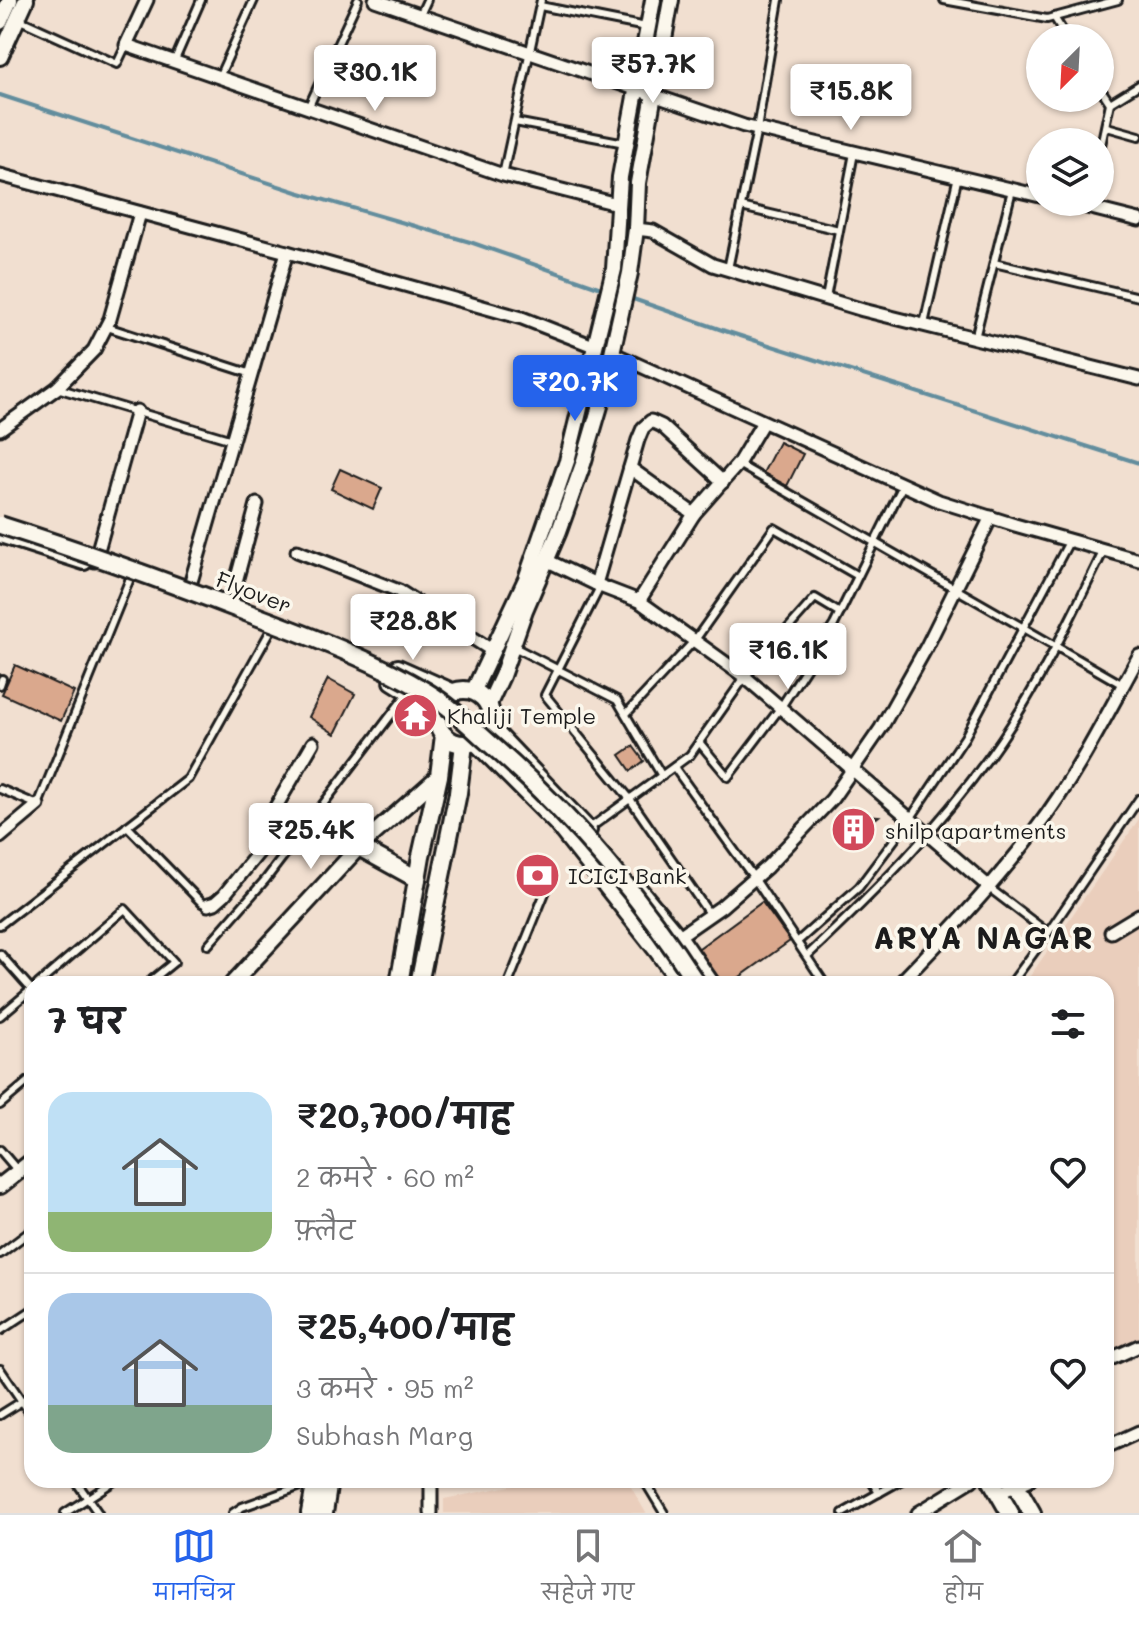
<!DOCTYPE html>
<html lang="hi">
<head>
<meta charset="utf-8">
<style>
	:root { --surface:#fff; --page:#f6f6f6; --text:#202124; --muted:#757577; --line:#e0e0e0; --accent:#2563eb }
	body { margin:0; font-family:Mali,"Playpen Sans Deva",sans-serif; background:var(--page); color:var(--text); height:100vh; display:flex; flex-direction:column; font-size:30px; white-space:nowrap }
	* { box-sizing:border-box; margin:0 }
	p { font-size:26px; color:var(--muted) }
	.icon { flex:none; width:44px; height:44px; fill:none; stroke:currentColor; stroke-width:2; stroke-linecap:round; stroke-linejoin:round }
	.map { position:relative; flex:1; overflow:hidden }
	.drawer { position:absolute; left:24px; top:976px; width:1090px; height:512px; display:flex; flex-direction:column; background:var(--surface); border-radius:24px; box-shadow:0 2px 6px #0004 }
	.drawer>* { flex:none }
	.needle { width:52px; rotate:204deg }
	.buttons { position:absolute; left:1026px; top:24px; display:grid; gap:16px }
	.buttons a { display:grid; place-items:center; width:88px; height:88px; border-radius:50%; background:var(--surface); box-shadow:0 2px 6px #0004; font-size:40px }
	.price { position:absolute; translate:-50% -68px; padding:0 18px; border-radius:8px; background:#fff; color:#222; font-size:26px; line-height:52px; filter:drop-shadow(0 2px 4px #0008) }
	.price::after { content:''; position:absolute; left:50%; top:48px; width:24px; height:18px; margin-left:-12px; background:inherit; clip-path:polygon(0 0,100% 0,50% 100%) }
	.price.selected { background:var(--accent); color:#fff }
	ul { padding:0; list-style:none }
	li { display:flex; align-items:center; gap:24px; height:200px; padding:0 24px }
	li+li { border-top:2px solid var(--line) }
	li span { display:grid; place-items:center; flex:none; width:224px; height:160px; border-radius:24px; color:#555 }
	li>.icon { margin-inline-start:auto }
	span .icon { width:96px; height:96px; fill:#fffc; stroke-width:1 }
	li b { font-size:34px }
	h2 { display:flex; justify-content:space-between; align-items:center; height:96px; padding:0 24px; font-size:34px }
	.dock { display:flex; justify-content:space-around; align-items:center; height:112px; border-top:2px solid var(--line); background:var(--surface); font-size:22px; color:var(--muted) }
	.dock a { display:grid; justify-items:center; gap:4px }
	.dock .selected { color:var(--accent) }
	.map>svg:first-child { display:block }
	.built { fill:#eacebc }
	.lines { fill:none; stroke-linecap:round; stroke-linejoin:round }
	.stream { stroke:#628d9d; stroke-width:4 }
	.building { fill:#daa88d; stroke:#1c1c1c; stroke-width:2 }
	.service-casing { stroke:#1c1c1c; stroke-width:12 }
	.minor-casing { stroke:#1c1c1c; stroke-width:17 }
	.tertiary-casing { stroke:#1c1c1c; stroke-width:20 }
	.secondary-casing { stroke:#1c1c1c; stroke-width:22 }
	.service { stroke:#fbf7ec; stroke-width:6 }
	.minor { stroke:#fbf7ec; stroke-width:11 }
	.tertiary { stroke:#fbf7ec; stroke-width:14 }
	.secondary { stroke:#fbf7ec; stroke-width:16 }
	.secondary-bridge-casing { stroke:#1c1c1c; stroke-width:22; stroke-linecap:butt }
	.secondary-bridge { stroke:#fbf7ec; stroke-width:16 }
	.labels { text-anchor:middle; dominant-baseline:central; stroke-width:7; stroke-linejoin:round; paint-order:stroke }
	.street-label { font-size:22px; fill:#1c1c1c; stroke:#fbf7ec }
	.poi-label { font-size:22px; fill:#1c1c1c; stroke:#fbf7ec; text-anchor:start }
	.district-label { font-size:30px; font-weight:bold; letter-spacing:2px; fill:#1c1c1c; stroke:#fbf7ec }
</style>
</head>
<body>
<div class="map">
<svg width="1139" height="1513" viewBox="0 0 1139 1513">
	<rect width="100%" height="100%" fill="#f1dfd0"/>
	<filter id="ink" filterUnits="userSpaceOnUse"><feTurbulence type="fractalNoise" baseFrequency=".0125" numOctaves="2"/><feDisplacementMap in="SourceGraphic" scale="16" xChannelSelector="R" yChannelSelector="G"/><feConvolveMatrix kernelMatrix="1 2 1 2 8 2 1 2 1" color-interpolation-filters="sRGB"/></filter>
	<g filter="url(#ink)">
		<g class="built">
			<polygon points="1139,819 1139,1339 1106,1354 1106,984 1021,984 1028,979"/>
			<polygon points="540,1480 627,1480 646,1513 444,1513 444,1499"/>
		</g>
		<g class="lines">
			<g class="stream">
				<polyline points="0,95 297,192 470,242 604,289"/>
				<polyline points="613,292 725,331 1139,463"/>
			</g>
		</g>
		<g class="building">
			<polygon points="779,442 803,454 787,486 763,473"/>
			<polygon points="340,469 382,488 373,509 331,489"/>
			<polygon points="15,665 74,692 61,721 2,694"/>
			<polygon points="328,679 355,694 335,734 309,717"/>
			<polygon points="633,746 644,761 631,771 620,755"/>
			<polygon points="851,814 879,816 843,844"/>
			<polygon points="762,902 790,941 730,984 719,984 695,951"/>
		</g>
		<g class="lines">
			<defs>
				<g id="service">
					<polyline points="944,0 1047,19 1118,0"/>
					<polyline points="540,6 646,27"/>
					<polyline points="420,15 427,0"/>
					<polyline points="1054,17 1067,38"/>
					<polyline points="18,19 117,64 126,45"/>
					<polyline points="174,62 201,0"/>
					<polyline points="219,77 254,0"/>
					<polyline points="1100,88 1110,103 1100,150"/>
					<polyline points="1110,103 1139,85"/>
					<polyline points="308,108 358,0"/>
					<polyline points="515,122 625,143"/>
					<polyline points="1107,127 1139,136"/>
					<polyline points="503,175 541,0"/>
					<polyline points="741,207 839,230"/>
					<polyline points="994,263 1139,297"/>
					<polyline points="728,269 757,129 779,0"/>
					<polyline points="826,298 854,153"/>
					<polyline points="924,324 958,176"/>
					<polyline points="107,327 252,374"/>
					<polyline points="975,338 1012,190"/>
					<polyline points="57,388 232,440"/>
					<polyline points="738,464 1123,685"/>
					<polyline points="600,587 545,695 630,799 710,915"/>
					<polyline points="514,647 617,700 662,776"/>
					<polyline points="0,685 2,679"/>
					<polyline points="626,714 695,640 774,528 858,576"/>
					<polyline points="699,742 728,777 781,707 834,625 903,485"/>
					<polyline points="674,767 754,878 825,984"/>
					<polyline points="0,789 38,805 133,571"/>
					<polyline points="127,826 202,903 208,905"/>
					<polyline points="590,828 690,755 745,677 815,598 840,613"/>
					<polyline points="988,887 1048,933"/>
					<polyline points="0,925 188,779 271,630"/>
					<polyline points="797,942 859,887 910,819 965,737 1070,540"/>
					<polyline points="208,945 266,879 407,694"/>
					<polyline points="0,954 32,990"/>
					<path d="M 807,956 C 875,892 937,830 992,753 C 1037,690 1070,619 1104,550"/>
					<polyline points="38,984 125,909 174,962 147,984"/>
					<polyline points="508,984 549,883"/>
					<polyline points="1008,984 1013,981 1048,933 1139,799"/>
					<polyline points="0,1016 32,989"/>
					<polyline points="0,1105 32,1078"/>
					<polyline points="0,1150 18,1171"/>
					<polyline points="0,1254 32,1230"/>
					<polyline points="0,1331 32,1310"/>
					<polyline points="0,1369 32,1416"/>
					<polyline points="0,1415 32,1395"/>
					<polyline points="75,1480 98,1513"/>
					<polyline points="644,1480 664,1513"/>
					<polyline points="871,1480 879,1493"/>
					<polyline points="65,1513 116,1480"/>
					<polyline points="233,1513 242,1507 312,1482"/>
					<polyline points="843,1513 902,1480"/>
				</g>
				<g id="minor">
					<polyline points="147,0 126,45 503,175 617,204"/>
					<polyline points="375,0 744,126 1040,196"/>
					<polyline points="0,175 287,252 522,318 596,347"/>
					<polyline points="1067,202 1139,220"/>
					<polyline points="636,229 653,231 713,265 863,310 1139,379"/>
					<polyline points="612,353 939,501 1015,525 1139,560"/>
					<polyline points="0,429 57,388 94,350 110,319 140,213"/>
					<polyline points="630,468 694,514"/>
					<polyline points="297,551 399,591 493,651"/>
					<polyline points="546,560 600,586 639,601 745,677 988,886"/>
					<polyline points="95,561 137,411"/>
					<polyline points="596,584 638,440 643,428 651,421 662,426 723,482"/>
					<polyline points="190,585 287,252"/>
					<polyline points="231,600 257,504"/>
					<polyline points="639,601 694,514 738,464 763,422"/>
					<polyline points="0,837 38,805"/>
					<polyline points="208,905 215,903 224,895 284,821 274,810 313,743"/>
					<polyline points="1111,932 1139,915"/>
					<polyline points="675,939 721,907 767,867 832,799 881,728 927,646 991,517"/>
					<path d="M 899,984 C 947,935 995,884 1036,829 C 1077,775 1107,714 1139,656"/>
					<polyline points="1106,1361 1139,1346"/>
					<polyline points="1106,1447 1139,1432"/>
					<polyline points="999,1493 1029,1480"/>
					<polyline points="431,1513 431,1480"/>
					<polyline points="918,1513 972,1480"/>
				</g>
				<g id="tertiary">
					<polyline points="0,22 10,0"/>
					<polyline points="0,57 26,0"/>
					<polyline points="473,692 526,579 567,461 614,269 620,177 653,0"/>
					<polyline points="488,706 502,676 525,610 559,531 583,464 600,406 630,273 636,229 638,183 671,0"/>
					<polyline points="232,984 359,847 439,776"/>
					<polyline points="0,1186 32,1161"/>
				</g>
				<g id="secondary">
					<polyline points="0,534 84,561"/>
					<polyline points="398,668 454,693"/>
					<polyline points="393,681 439,710"/>
					<circle cx="464" cy="717" r="27"/>
					<polyline points="489,726 588,830"/>
					<polyline points="476,742 556,822 658,951 682,984"/>
					<polyline points="359,847 417,879"/>
					<polyline points="639,890 682,942 711,984"/>
					<polyline points="399,984 421,856 439,776 444,735"/>
					<polyline points="419,984 458,793 464,744"/>
					<polyline points="991,1480 1010,1513"/>
					<polyline points="1013,1480 1032,1513"/>
					<polyline points="310,1513 316,1480"/>
					<polyline points="324,1513 329,1480"/>
				</g>
			</defs>
			<use href="#service" class="service-casing"/>
			<use href="#minor" class="minor-casing"/>
			<use href="#tertiary" class="tertiary-casing"/>
			<use href="#secondary" class="secondary-casing"/>
			<use href="#service" class="service"/>
			<use href="#minor" class="minor"/>
			<use href="#tertiary" class="tertiary"/>
			<use href="#secondary" class="secondary"/>
			<defs>
				<path id="secondary-bridge" d="M 0,525 C 85,552 168,582 251,614 C 311,637 372,659 427,692 C 450,706 469,725 488,742 C 569,812 639,894 697,984"/>
			</defs>
			<use href="#secondary-bridge" class="secondary-bridge-casing"/>
			<use href="#secondary-bridge" class="secondary-bridge"/>
		</g>
	</g>
	<defs>
		<symbol id="temple-disc" viewBox="-11 -11 22 22"><circle r="9.5" fill="#d1495b" stroke="#fbf7ec"/><path d="M0-6L5-2H3V0L6.5 2.5H4V6H1.5V3h-3V6H-4V2.5H-6.5L-3 0V-2H-5Z" fill="#fff"/></symbol>
		<symbol id="building-disc" viewBox="-11 -11 22 22"><circle r="9.5" fill="#d1495b" stroke="#fbf7ec"/><path d="M-4-6H4V6H1V3H-1V6H-4ZM-2.5-4.3h1.7v1.8h-1.7ZM.8-4.3h1.7v1.8H.8ZM-2.5-1h1.7V.8h-1.7ZM.8-1h1.7V.8H.8Z" fill="#fff"/></symbol>
		<symbol id="bank-disc" viewBox="-11 -11 22 22"><circle r="9.5" fill="#d1495b" stroke="#fbf7ec"/><path d="M-6-4H6V4H-6ZM0-2.3a2.3 2.3 0 1 0 0 4.6a2.3 2.3 0 1 0 0-4.6Z" fill="#fff"/></symbol>
	</defs>
	<g fill-rule="evenodd">
		<use href="#temple-disc" x="390" y="690" width="51" height="51"/>
		<use href="#building-disc" x="828" y="804" width="51" height="51"/>
		<use href="#bank-disc" x="512" y="850" width="51" height="51"/>
	</g>
	<g class="labels">
		<g class="street-label">
			<text transform="translate(254 592) rotate(21)">Flyover</text>
		</g>
		<g class="poi-label">
			<text x="447" y="715">Khaliji Temple</text>
			<text x="885" y="830">shilp apartments</text>
			<text x="568" y="875">ICICI Bank</text>
		</g>
		<g class="district-label">
			<text x="984" y="937">ARYA NAGAR</text>
		</g>
	</g>
</svg>
<div class="buttons">
<a><svg class="needle" viewBox="-14 -14 28 28"><path d="M0-13l5 13h-10z" fill="#e53935"/><path d="M0 13l5-13h-10z" fill="#757577"/></svg></a>
<a><svg class="icon" aria-label="layers" viewBox="0 0 24 24"><path d="M12 4l9 5-9 5-9-5zM3 14l9 5 9-5"/></svg></a>
</div>
<b class="price" style="left:653px;top:105px">₹57.7K</b>
<b class="price" style="left:375px;top:113px">₹30.1K</b>
<b class="price" style="left:851px;top:132px">₹15.8K</b>
<b class="price selected" style="left:575px;top:423px">₹20.7K</b>
<b class="price" style="left:413px;top:662px">₹28.8K</b>
<b class="price" style="left:788px;top:691px">₹16.1K</b>
<b class="price" style="left:311px;top:871px">₹25.4K</b>
<section class="drawer">
<h2>7 घर<svg class="icon" aria-label="filters" viewBox="0 0 24 24"><path d="M4 7h16M4 17h16"/><circle cx="9" cy="7" r="2"/><circle cx="15" cy="17" r="2"/></svg></h2>
<ul>
<li><span style="background:linear-gradient(#bfe0f5 75%,#8fb573 0)"><svg class="icon" aria-label="home" viewBox="0 0 24 24"><path d="M3 11l9-7 9 7M6 9v11h12V9"/></svg></span><div><b>₹20,700/माह</b><p>2 कमरे · 60 m²</p><p>फ़्लैट</p></div><svg class="icon" aria-label="heart" viewBox="0 0 24 24"><path d="M12 20l-8-8c-3-5 5-10 8-4 3-6 11-1 8 4z"/></svg></li>
<li><span style="background:linear-gradient(#a9c7e8 70%,#7fa58c 0)"><svg class="icon" aria-label="home" viewBox="0 0 24 24"><path d="M3 11l9-7 9 7M6 9v11h12V9"/></svg></span><div><b>₹25,400/माह</b><p>3 कमरे · 95 m²</p><p>Subhash Marg</p></div><svg class="icon" aria-label="heart" viewBox="0 0 24 24"><path d="M12 20l-8-8c-3-5 5-10 8-4 3-6 11-1 8 4z"/></svg></li>
</ul>
</section>
</div>
<nav class="dock">
<a class="selected"><svg class="icon" aria-label="map" viewBox="0 0 24 24"><path d="M3 6l6-2 6 2 6-2v14l-6 2-6-2-6 2zM9 4v14M15 6v14"/></svg>मानचित्र</a>
<a><svg class="icon" aria-label="saved" viewBox="0 0 24 24"><path d="M7 4h10v16l-5-4-5 4z"/></svg>सहेजे गए</a>
<a><svg class="icon" aria-label="home" viewBox="0 0 24 24"><path d="M3 11l9-7 9 7M6 9v11h12V9"/></svg>होम</a>
</nav>
</body>
</html>
